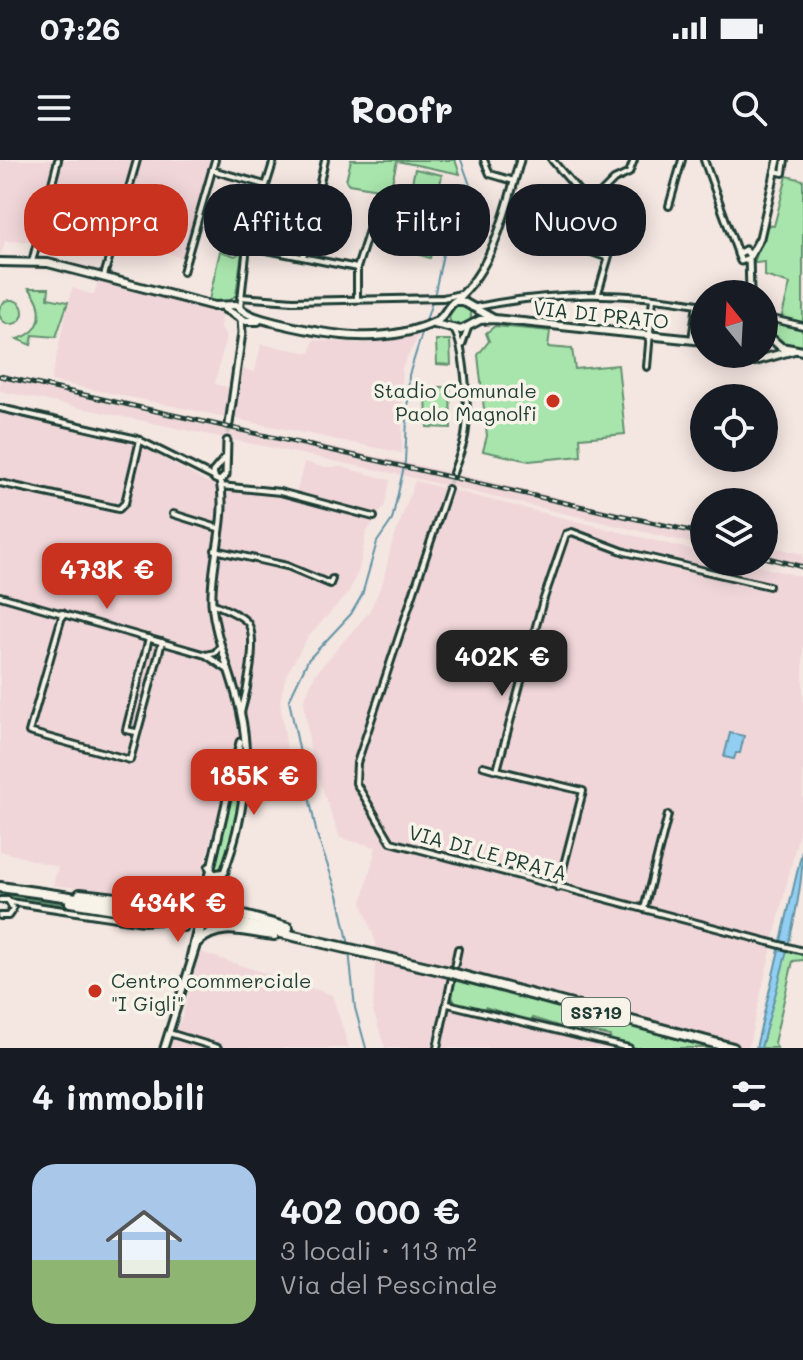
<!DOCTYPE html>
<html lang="it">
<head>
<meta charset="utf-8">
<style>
	:root { --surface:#171b24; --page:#20242c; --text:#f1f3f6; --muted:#9ea1a6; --accent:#c8321e }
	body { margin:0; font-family:Mali,sans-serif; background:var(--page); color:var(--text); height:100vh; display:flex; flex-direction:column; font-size:30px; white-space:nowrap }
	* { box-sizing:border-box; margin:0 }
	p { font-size:26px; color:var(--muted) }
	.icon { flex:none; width:44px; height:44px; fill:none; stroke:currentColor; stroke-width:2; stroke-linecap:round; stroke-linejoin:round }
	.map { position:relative; height:888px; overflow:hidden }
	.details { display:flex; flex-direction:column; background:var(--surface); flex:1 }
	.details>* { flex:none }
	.hud { position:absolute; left:24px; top:24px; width:756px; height:72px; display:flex; gap:16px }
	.needle { width:52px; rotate:342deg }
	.fabs { position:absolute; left:690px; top:120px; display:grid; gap:16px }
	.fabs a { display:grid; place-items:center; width:88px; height:88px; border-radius:50%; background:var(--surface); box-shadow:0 4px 20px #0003; font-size:40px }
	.price { position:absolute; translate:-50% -68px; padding:0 18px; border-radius:16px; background:var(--accent); color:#fff; font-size:26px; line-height:52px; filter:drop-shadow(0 2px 4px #0008) }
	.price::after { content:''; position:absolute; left:50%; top:48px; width:24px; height:18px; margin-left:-12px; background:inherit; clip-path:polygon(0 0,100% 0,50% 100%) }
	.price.current { background:#222; color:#fff }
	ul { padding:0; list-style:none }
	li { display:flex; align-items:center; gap:24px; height:200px; padding:0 32px }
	li span { display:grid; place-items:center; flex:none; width:224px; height:160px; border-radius:24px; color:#555 }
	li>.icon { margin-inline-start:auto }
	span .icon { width:96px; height:96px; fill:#fffc; stroke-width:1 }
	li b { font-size:34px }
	h2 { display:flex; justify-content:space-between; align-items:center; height:96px; padding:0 32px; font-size:34px }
	.chip { padding:0 28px; border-radius:32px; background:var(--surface); box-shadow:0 4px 20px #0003; font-size:28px; line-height:72px }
	.chip.current { background:var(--accent); color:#fff }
	.status { display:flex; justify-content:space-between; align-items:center; height:56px; padding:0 40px; background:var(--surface); direction:ltr }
	.status svg { height:22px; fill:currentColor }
	header { display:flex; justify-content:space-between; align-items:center; height:104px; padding:0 32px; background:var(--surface); font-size:36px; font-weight:700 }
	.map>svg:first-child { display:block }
	.built { fill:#f0d6d9 }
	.green { fill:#a8e5ac; stroke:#649170; stroke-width:2 }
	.water { fill:#91cef2; stroke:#6394a6; stroke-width:2 }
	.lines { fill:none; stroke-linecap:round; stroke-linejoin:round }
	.stream { stroke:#6394a6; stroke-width:2 }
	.minor-tunnel { stroke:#c9c4be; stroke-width:4; stroke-dasharray:4 2; stroke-linecap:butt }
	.tertiary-tunnel { stroke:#c9c4be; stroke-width:5; stroke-dasharray:5 2.5; stroke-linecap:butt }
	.minor-casing { stroke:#1f3d34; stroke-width:10 }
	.tertiary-casing { stroke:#1f3d34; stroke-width:11 }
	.secondary-casing { stroke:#1f3d34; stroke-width:12 }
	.trunk-casing { stroke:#1f3d34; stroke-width:14 }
	.minor { stroke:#f7f3e8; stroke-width:4 }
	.tertiary { stroke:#f7f3e8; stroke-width:5 }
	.secondary { stroke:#f7f3e8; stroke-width:6 }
	.trunk { stroke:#f7f3e8; stroke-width:8 }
	.rail-casing { stroke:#1f3d34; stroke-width:5 }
	.rail { stroke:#f7f3e8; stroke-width:2; stroke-dasharray:6; stroke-linecap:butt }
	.trunk-bridge-casing { stroke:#1f3d34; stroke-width:14; stroke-linecap:butt }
	.trunk-bridge { stroke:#f7f3e8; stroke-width:8 }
	.poi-dot { fill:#c8321e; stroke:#f7f3e8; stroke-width:3 }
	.labels { text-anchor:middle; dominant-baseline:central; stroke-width:7; stroke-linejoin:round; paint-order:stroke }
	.shield { fill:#f7f3e8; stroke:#60746a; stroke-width:2 }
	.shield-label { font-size:18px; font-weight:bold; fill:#1f3d34 }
	.street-label { font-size:20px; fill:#1f3d34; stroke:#f7f3e8 }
	.poi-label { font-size:20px; fill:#1f3d34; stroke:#f7f3e8; text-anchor:end }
</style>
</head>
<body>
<div class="status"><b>07:26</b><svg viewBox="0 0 49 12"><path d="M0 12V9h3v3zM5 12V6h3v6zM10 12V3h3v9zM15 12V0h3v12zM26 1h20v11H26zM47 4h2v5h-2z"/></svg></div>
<header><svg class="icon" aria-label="menu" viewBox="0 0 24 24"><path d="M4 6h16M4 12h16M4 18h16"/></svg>Roofr<svg class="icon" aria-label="search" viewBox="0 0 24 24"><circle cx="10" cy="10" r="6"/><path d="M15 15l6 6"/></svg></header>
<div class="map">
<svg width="803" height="888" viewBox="0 0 803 888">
	<rect width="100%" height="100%" fill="#f4e6e1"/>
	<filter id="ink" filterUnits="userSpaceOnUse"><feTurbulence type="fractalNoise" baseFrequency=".0125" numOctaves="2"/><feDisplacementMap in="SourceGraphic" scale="16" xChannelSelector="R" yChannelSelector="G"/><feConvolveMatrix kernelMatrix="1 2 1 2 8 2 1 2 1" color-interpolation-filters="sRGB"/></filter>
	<g filter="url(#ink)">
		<g class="built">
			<polygon points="0,0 212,0 184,98 138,85 141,69 123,65 105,53 84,51 70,90 43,82 5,81 0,97"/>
			<polygon points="230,60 250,66 242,92 235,96 220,91"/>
			<polygon points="99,118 222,152 220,167 226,176 215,224 236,230 241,209 255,212 261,184 310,193 314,180 367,183 419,174 402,208 402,293 51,221 72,128 94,135"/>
			<polygon points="0,218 399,301 704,371 704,386 396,314 0,231"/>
			<polygon points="0,252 131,281 206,322 296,336 304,302 323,307 341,307 390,320 385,345 366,373 359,410 348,433 308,477 286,515 280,542 288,597 232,600 199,725 189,735 171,739 53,725 58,707 0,691"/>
			<polygon points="415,321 704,393 704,402 741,402 803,417 803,655 748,888 385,888 373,850 376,783 362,743 376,687 340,678 311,596 304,540 316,513 369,452 383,422 391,387"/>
			<polygon points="764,385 803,394 803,410 764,400"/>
			<polygon points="200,792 332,835 349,888 168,888 182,857"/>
		</g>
		<g class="green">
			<polygon points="351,0 455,0 460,14 397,1 390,31 349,24 346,21"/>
			<polygon points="415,9 442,15 433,59 405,54"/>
			<polygon points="787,16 803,20 803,187 780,183 764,167 764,155 781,159 790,124 765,116 765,102 754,103 767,65 774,66"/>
			<polygon points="421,66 438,69 430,98 420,95"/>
			<polygon points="220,91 235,96 242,92 236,135 227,143 209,140"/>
			<path d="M 29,128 L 49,128 L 48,138 L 68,142 L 56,177 L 33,175 L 31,185 L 17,179 C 45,172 45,146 29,128 Z"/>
			<circle cx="11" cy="152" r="12"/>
			<circle cx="460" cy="156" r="11"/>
			<polygon points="495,166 550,171 548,187 572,189 575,209 618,205 625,274 580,278 581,296 529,301 483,291 487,276 478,195 489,181 486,173"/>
			<polygon points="436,180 450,180 451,205 437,204"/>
			<polygon points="426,227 450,227 451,268 427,267"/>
			<polygon points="238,626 244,635 224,709 218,713 212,710 231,630"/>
			<path d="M 0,734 L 152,758 L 143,760 C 99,754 61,743 18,741 C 11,741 8,737 0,737 Z"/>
			<polygon points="784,790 803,795 803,800 793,801 774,883 777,888 761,888"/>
			<polygon points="455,818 721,888 636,888 609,880 610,876 581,870 580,873 533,858 532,862 485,847 484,850 458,845 452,837"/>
		</g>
		<g class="water">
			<polygon points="730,573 744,576 740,593 736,593 734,599 724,597"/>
			<path d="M 803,687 C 803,748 776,828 761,888 L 756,888 Z"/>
		</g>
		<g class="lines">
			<g class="stream">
				<polyline points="349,785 338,735 317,675 289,540 308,500 351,454 362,435 377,382 392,360 405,302 409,215 435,132 443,94 471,28 461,0"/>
				<polyline points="349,791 355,848 366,888"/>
			</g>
			<polyline class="minor-tunnel" points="448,329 453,313"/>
			<polyline class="tertiary-tunnel" points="227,281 229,264"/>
			<defs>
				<g id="minor">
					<polyline points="484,0 490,14 514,21"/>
					<polyline points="552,0 613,71"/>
					<polyline points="704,0 738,94"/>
					<polyline points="212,10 265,25"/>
					<polyline points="775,11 783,13 785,0"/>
					<polyline points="532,36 561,51 554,59 555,79 606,97"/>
					<polyline points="590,44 614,20 629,13 634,0"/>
					<polyline points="669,46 682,0"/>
					<polyline points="561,51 582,36"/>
					<polyline points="247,86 357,108"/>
					<polyline points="539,86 550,85 555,79"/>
					<polyline points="303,97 325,0"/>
					<polyline points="32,102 58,0"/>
					<polyline points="183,112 215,0"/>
					<polyline points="104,116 137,0"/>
					<polyline points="598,133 625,41"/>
					<polyline points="240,137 293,141 443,138 460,134"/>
					<polyline points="357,138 357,108 377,45"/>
					<polyline points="240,148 247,86 274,0"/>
					<path d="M 472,148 C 551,131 625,131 704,145"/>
					<polyline points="764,157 803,166"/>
					<path d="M 453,168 C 466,187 469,253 465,276 C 463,288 457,301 453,313"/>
					<polyline points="692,180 697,144"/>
					<polyline points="462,185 468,168"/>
					<polyline points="647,207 653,138"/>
					<polyline points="0,248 137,279 213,317"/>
					<polyline points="0,323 119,349 125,343 140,280"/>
					<polyline points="221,326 280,332 374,357"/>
					<polyline points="448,329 357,603 356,623 391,682 803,791"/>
					<polyline points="173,354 218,368"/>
					<polyline points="215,390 287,406 330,424 332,419"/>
					<polyline points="0,436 206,495 228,510"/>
					<path d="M 212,443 C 223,448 238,453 246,461 C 260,474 246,535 241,553"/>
					<polyline points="63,453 29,572 130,600 162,482"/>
					<polyline points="206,495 215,493 221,485"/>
					<polyline points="136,572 126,570 149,478"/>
					<polyline points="483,606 497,610"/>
					<polyline points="558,728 583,631 497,610 542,444 566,374 572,372 625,392 769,426"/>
					<polyline points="0,740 8,740 13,749 8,756 0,756"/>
					<polyline points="10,742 143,762 165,761"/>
					<polyline points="644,749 668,655"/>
					<polyline points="448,844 629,888"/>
					<polyline points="169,873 218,888"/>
					<polyline points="437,888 458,789"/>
				</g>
				<g id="tertiary">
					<polyline points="750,96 760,78 778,0"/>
					<polyline points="749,98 741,101 738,94 745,90 749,94 750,134"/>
					<path d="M 456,140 C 494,108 507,46 520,0"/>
					<polyline points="229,264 242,173 241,158"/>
					<polyline points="220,321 215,319 213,312 224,299"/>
					<polyline points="209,707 214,714 225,712"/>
					<polyline points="201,751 240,582"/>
					<path d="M 208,752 C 236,690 256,617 240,550 C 232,514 215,479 212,443 C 210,403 228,360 220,321 L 226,315 L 227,281"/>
					<polyline points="190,798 199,760"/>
					<polyline points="164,888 204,761"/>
				</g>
				<g id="secondary">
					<polyline points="0,102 48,103 214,146"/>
					<path d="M 214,146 L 236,145 C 248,157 265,160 281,164 C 332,176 385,185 435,162 C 445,158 446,147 455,141 L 462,141 L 494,159"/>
					<polyline points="225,149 246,161 258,161"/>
					<polyline points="434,164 461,170 480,160 494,159 704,181"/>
					<polyline points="764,172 781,187 803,191"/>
					<polyline points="743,194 755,201 794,190"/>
				</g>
				<g id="trunk">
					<polyline points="0,727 175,752"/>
					<polyline points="80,734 180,745 205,730"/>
					<polyline points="216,734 229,752 288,768"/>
					<polyline points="70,742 171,758 183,766"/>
					<polyline points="221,759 449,812"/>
					<path d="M 198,781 C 221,761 246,772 274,775"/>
					<polyline points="459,815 733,888"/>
				</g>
			</defs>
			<use href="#minor" class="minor-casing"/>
			<use href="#tertiary" class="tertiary-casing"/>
			<use href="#secondary" class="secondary-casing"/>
			<use href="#trunk" class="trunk-casing"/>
			<use href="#minor" class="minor"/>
			<use href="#tertiary" class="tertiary"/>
			<use href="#secondary" class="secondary"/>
			<use href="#trunk" class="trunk"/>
			<defs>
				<g id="rail">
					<polyline points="0,216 704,374"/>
					<polyline points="764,397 803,407"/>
				</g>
			</defs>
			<use href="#rail" class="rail-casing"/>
			<use href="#rail" class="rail"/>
			<defs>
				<g id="trunk-bridge">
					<polyline points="175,752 221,759"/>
					<polyline points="449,812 459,815"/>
				</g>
			</defs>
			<use href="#trunk-bridge" class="trunk-bridge-casing"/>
			<use href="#trunk-bridge" class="trunk-bridge"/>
		</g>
	</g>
	<g class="poi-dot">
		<circle cx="553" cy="241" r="8"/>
		<circle cx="95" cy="831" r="8"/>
	</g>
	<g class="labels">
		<rect class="shield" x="562" y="838" width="68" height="28" rx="6"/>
		<g class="shield-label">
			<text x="596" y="852">SS719</text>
		</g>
		<g class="street-label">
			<text transform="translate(601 154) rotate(6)">VIA DI PRATO</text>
			<text transform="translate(488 692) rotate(15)">VIA DI LE PRATA</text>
		</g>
		<g class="poi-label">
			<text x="537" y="230">Stadio Comunale<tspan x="537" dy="23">Paolo Magnolfi</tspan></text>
			<text x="111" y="820" text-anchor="start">Centro commerciale<tspan x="111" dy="23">"I Gigli"</tspan></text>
		</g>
	</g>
</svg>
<div class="fabs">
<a><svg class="needle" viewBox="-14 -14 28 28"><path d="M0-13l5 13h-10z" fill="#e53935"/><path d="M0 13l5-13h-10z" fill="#9ea1a6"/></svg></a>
<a><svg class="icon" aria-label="locate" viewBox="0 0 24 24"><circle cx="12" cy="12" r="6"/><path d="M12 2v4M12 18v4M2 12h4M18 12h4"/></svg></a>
<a><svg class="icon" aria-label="layers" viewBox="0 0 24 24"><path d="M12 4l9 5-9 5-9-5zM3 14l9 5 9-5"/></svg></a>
</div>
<b class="price" style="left:107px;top:451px">473K €</b>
<b class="price current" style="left:502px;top:538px">402K €</b>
<b class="price" style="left:254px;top:657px">185K €</b>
<b class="price" style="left:178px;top:784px">434K €</b>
<div class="hud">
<a class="chip current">Compra</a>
<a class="chip">Affitta</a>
<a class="chip">Filtri</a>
<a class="chip">Nuovo</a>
</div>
</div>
<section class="details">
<h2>4 immobili<svg class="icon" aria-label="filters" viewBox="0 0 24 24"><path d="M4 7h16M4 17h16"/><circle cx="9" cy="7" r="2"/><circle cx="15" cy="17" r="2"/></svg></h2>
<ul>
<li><span style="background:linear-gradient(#a9c7e8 60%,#8fb573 0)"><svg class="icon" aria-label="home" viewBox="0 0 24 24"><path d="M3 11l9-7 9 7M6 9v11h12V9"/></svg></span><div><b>402 000 €</b><p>3 locali · 113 m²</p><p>Via del Pescinale</p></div></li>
</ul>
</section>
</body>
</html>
